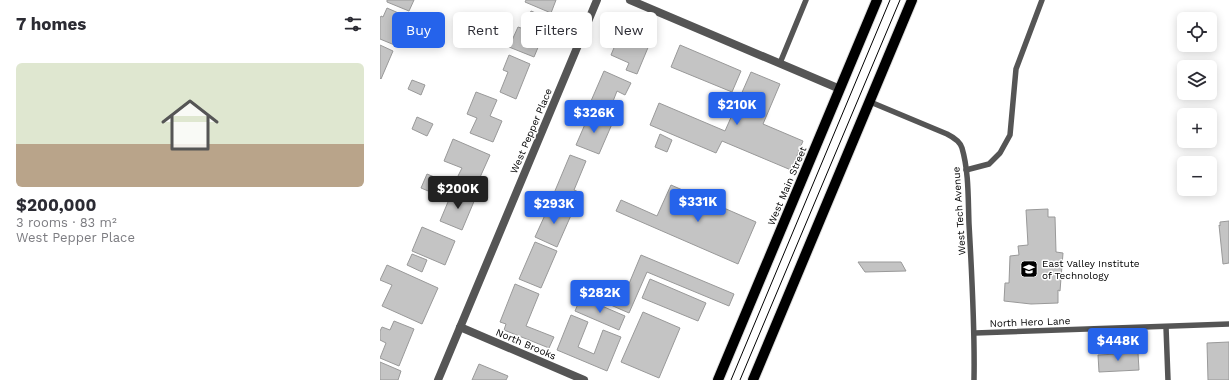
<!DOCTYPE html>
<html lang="en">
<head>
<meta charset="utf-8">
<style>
	:root { --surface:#fff; --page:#f7f7f7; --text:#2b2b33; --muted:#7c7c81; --accent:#2563eb }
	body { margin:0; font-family:"Work Sans",sans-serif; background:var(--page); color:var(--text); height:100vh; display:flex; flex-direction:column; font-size:15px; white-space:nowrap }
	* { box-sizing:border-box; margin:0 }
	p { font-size:13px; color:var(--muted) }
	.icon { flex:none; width:22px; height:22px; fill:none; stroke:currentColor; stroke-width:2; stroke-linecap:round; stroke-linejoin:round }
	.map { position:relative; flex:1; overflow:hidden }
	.details { display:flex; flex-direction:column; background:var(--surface); width:380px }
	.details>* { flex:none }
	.hud { position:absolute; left:12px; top:12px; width:380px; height:36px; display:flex; gap:8px }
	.controls { position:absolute; left:797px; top:12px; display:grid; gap:8px }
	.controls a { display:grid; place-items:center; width:40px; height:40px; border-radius:6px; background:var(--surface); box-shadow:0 2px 10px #0003; font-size:20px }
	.price { position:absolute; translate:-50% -34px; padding:0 9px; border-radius:4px; background:var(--accent); color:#fff; font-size:13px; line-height:26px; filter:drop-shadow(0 1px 2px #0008) }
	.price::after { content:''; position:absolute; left:50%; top:24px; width:12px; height:9px; margin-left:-6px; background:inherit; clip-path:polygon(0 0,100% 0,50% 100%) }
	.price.selected { background:#222; color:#fff }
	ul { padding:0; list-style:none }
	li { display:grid; align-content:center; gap:8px; height:212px; padding:0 16px }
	li span { display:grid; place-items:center; height:124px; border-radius:6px; color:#555 }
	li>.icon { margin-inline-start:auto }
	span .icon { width:72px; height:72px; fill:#fffc; stroke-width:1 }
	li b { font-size:17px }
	h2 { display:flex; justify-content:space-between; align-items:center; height:48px; padding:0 16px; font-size:17px }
	.chip { padding:0 14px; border-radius:6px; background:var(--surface); box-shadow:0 2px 10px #0003; font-size:14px; line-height:36px }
	.chip.selected { background:var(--accent); color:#fff }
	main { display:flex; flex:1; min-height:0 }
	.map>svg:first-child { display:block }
	.building { fill:#c4c4c4; stroke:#999 }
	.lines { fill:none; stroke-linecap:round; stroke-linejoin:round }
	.primary-casing { stroke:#dbdbdb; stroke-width:12 }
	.service { stroke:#555; stroke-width:5.5 }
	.minor { stroke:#555; stroke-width:8 }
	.primary { stroke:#000; stroke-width:10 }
	.tram { stroke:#000; stroke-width:1 }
	.labels { text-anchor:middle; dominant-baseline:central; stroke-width:3; stroke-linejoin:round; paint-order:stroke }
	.street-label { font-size:10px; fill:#000; stroke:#fff }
	.poi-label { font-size:10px; fill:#000; stroke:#fff; text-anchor:start }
</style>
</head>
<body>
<main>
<section class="details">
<h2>7 homes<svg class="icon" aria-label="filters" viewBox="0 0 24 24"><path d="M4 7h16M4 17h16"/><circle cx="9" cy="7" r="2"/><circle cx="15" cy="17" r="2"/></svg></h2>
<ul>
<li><span style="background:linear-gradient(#dfe7d0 65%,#b9a48a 0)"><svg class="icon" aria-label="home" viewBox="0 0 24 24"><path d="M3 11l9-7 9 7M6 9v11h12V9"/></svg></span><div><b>$200,000</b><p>3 rooms · 83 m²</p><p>West Pepper Place</p></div></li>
</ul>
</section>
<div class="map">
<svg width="849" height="380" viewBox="0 0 849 380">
	<rect width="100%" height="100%" fill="#fff"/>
	<g class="building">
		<polygon points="7,0 34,0 29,11 7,2"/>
		<polygon points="146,0 176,0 171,13 145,2"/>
		<polygon points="7,8 23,15 19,25 25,28 17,46 0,39 0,18 1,16 3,17"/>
		<polygon points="151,11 170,19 154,57 129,47 138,27 144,29"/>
		<polygon points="243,26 272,38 257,74 246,70 249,63 231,55"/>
		<polygon points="0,45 13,51 1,79 0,78"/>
		<polygon points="300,45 361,71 352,92 291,67"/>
		<polygon points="129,55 150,64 136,99 120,92 128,72 123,70"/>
		<polygon points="224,71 251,83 245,95 237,91 230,109 211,101"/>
		<polygon points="371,72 400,84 383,124 423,141 411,170 342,141 336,153 270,125 279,103 345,131"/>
		<polygon points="32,80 45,85 41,95 28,89"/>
		<polygon points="96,92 117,100 110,116 122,121 113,142 90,133 97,118 87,114"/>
		<polygon points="209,115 232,124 219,154 196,145"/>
		<polygon points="37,117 53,124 47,136 32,129"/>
		<polygon points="280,134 292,140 287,152 275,147"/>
		<polygon points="73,139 110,155 97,184 78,176 82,168 64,161"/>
		<polygon points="190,155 206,161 194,190 201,193 194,208 172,198"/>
		<polygon points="47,174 64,181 58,195 41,188"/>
		<polygon points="291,185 376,222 358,264 236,211 241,200 277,216"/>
		<polygon points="73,190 95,199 82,230 60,221"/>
		<polygon points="170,204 192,213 177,247 155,237"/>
		<polygon points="668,209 668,217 675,217 676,252 683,253 680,291 678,290 678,303 651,304 624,301 625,283 629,283 630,256 639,255 638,246 648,245 646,210"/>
		<polygon points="849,221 849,263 843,264 839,225 840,226 840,222"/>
		<polygon points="42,227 75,241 65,265 32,251"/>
		<polygon points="155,242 177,251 161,288 139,279"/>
		<polygon points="32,254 47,260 42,272 27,265"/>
		<polygon points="261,255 354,294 349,306 267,272 249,313 201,292 205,282 243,298"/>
		<polygon points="478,262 521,262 526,271 485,272"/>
		<polygon points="7,265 58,288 42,324 2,306 12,285 0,280"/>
		<polygon points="270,279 326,303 318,321 262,298"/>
		<polygon points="135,284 159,294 146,326 174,337 169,348 124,330 126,324 120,322"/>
		<polygon points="201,297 245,316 239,330 195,311"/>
		<polygon points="263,312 300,328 279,378 241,362"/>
		<polygon points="191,315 208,322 198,347 214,354 223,330 241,337 227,371 177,350"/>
		<polygon points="14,321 34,329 19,366 0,358 6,343 0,340 0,331 2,327 10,330"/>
		<polygon points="849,342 849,380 828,380 827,343"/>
		<polygon points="758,353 759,370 719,372 718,355"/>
		<polygon points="0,362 21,371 18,380 0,380"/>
		<polygon points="99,364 128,376 126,380 92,380"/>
	</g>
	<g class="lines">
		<defs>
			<g id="primary">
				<polyline points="338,380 497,0"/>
				<polyline points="373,380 532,0"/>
			</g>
		</defs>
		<use href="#primary" class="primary-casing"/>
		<g class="service">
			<polyline points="400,63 426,0"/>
			<path d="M 488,101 L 567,134 C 573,137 580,141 582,148 C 589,172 588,199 589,224 C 592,276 595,328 594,380"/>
			<polyline points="586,170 609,164 620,153 630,135 636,69 662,0"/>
			<polyline points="786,327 788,380"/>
			<polyline points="595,333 849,324"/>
		</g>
		<g class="minor">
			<polyline points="250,0 460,89"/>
			<polyline points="80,327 204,380"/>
			<polyline points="58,380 217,0"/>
		</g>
		<use href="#primary" class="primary"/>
		<g class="tram">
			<polyline points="351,380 510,0"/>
			<polyline points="360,380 520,0"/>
		</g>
	</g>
	<defs>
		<symbol id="school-square" viewBox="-11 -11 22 22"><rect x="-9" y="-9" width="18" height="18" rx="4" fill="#000" stroke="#fff"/><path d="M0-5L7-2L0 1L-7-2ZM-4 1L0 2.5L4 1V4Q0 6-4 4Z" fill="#fff"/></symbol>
	</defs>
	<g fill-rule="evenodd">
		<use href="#school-square" x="639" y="259" width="20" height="20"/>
	</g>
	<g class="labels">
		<g class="street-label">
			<text transform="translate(151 131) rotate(-67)">West Pepper Place</text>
			<text transform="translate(407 186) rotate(-67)">West Main Street</text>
			<text transform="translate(579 211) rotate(-94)">West Tech Avenue</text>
			<text transform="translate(650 322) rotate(-2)">North Hero Lane</text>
			<text transform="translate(146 344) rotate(23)">North Brooks</text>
		</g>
		<g class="poi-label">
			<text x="662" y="263">East Valley Institute<tspan x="662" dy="12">of Technology</tspan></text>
		</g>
	</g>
</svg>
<div class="controls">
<a><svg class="icon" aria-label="locate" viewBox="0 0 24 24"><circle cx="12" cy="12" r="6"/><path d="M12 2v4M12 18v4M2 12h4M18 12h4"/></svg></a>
<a><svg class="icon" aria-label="layers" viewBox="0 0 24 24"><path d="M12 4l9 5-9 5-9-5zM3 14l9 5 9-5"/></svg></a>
<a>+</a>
<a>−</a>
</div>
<b class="price" style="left:357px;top:126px">$210K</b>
<b class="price" style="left:214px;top:134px">$326K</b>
<b class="price selected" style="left:78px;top:210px">$200K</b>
<b class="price" style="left:318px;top:223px">$331K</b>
<b class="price" style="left:174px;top:225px">$293K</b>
<b class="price" style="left:220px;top:314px">$282K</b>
<b class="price" style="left:738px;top:362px">$448K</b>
<div class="hud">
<a class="chip selected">Buy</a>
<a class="chip">Rent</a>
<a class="chip">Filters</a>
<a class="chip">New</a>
</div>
</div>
</main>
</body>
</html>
